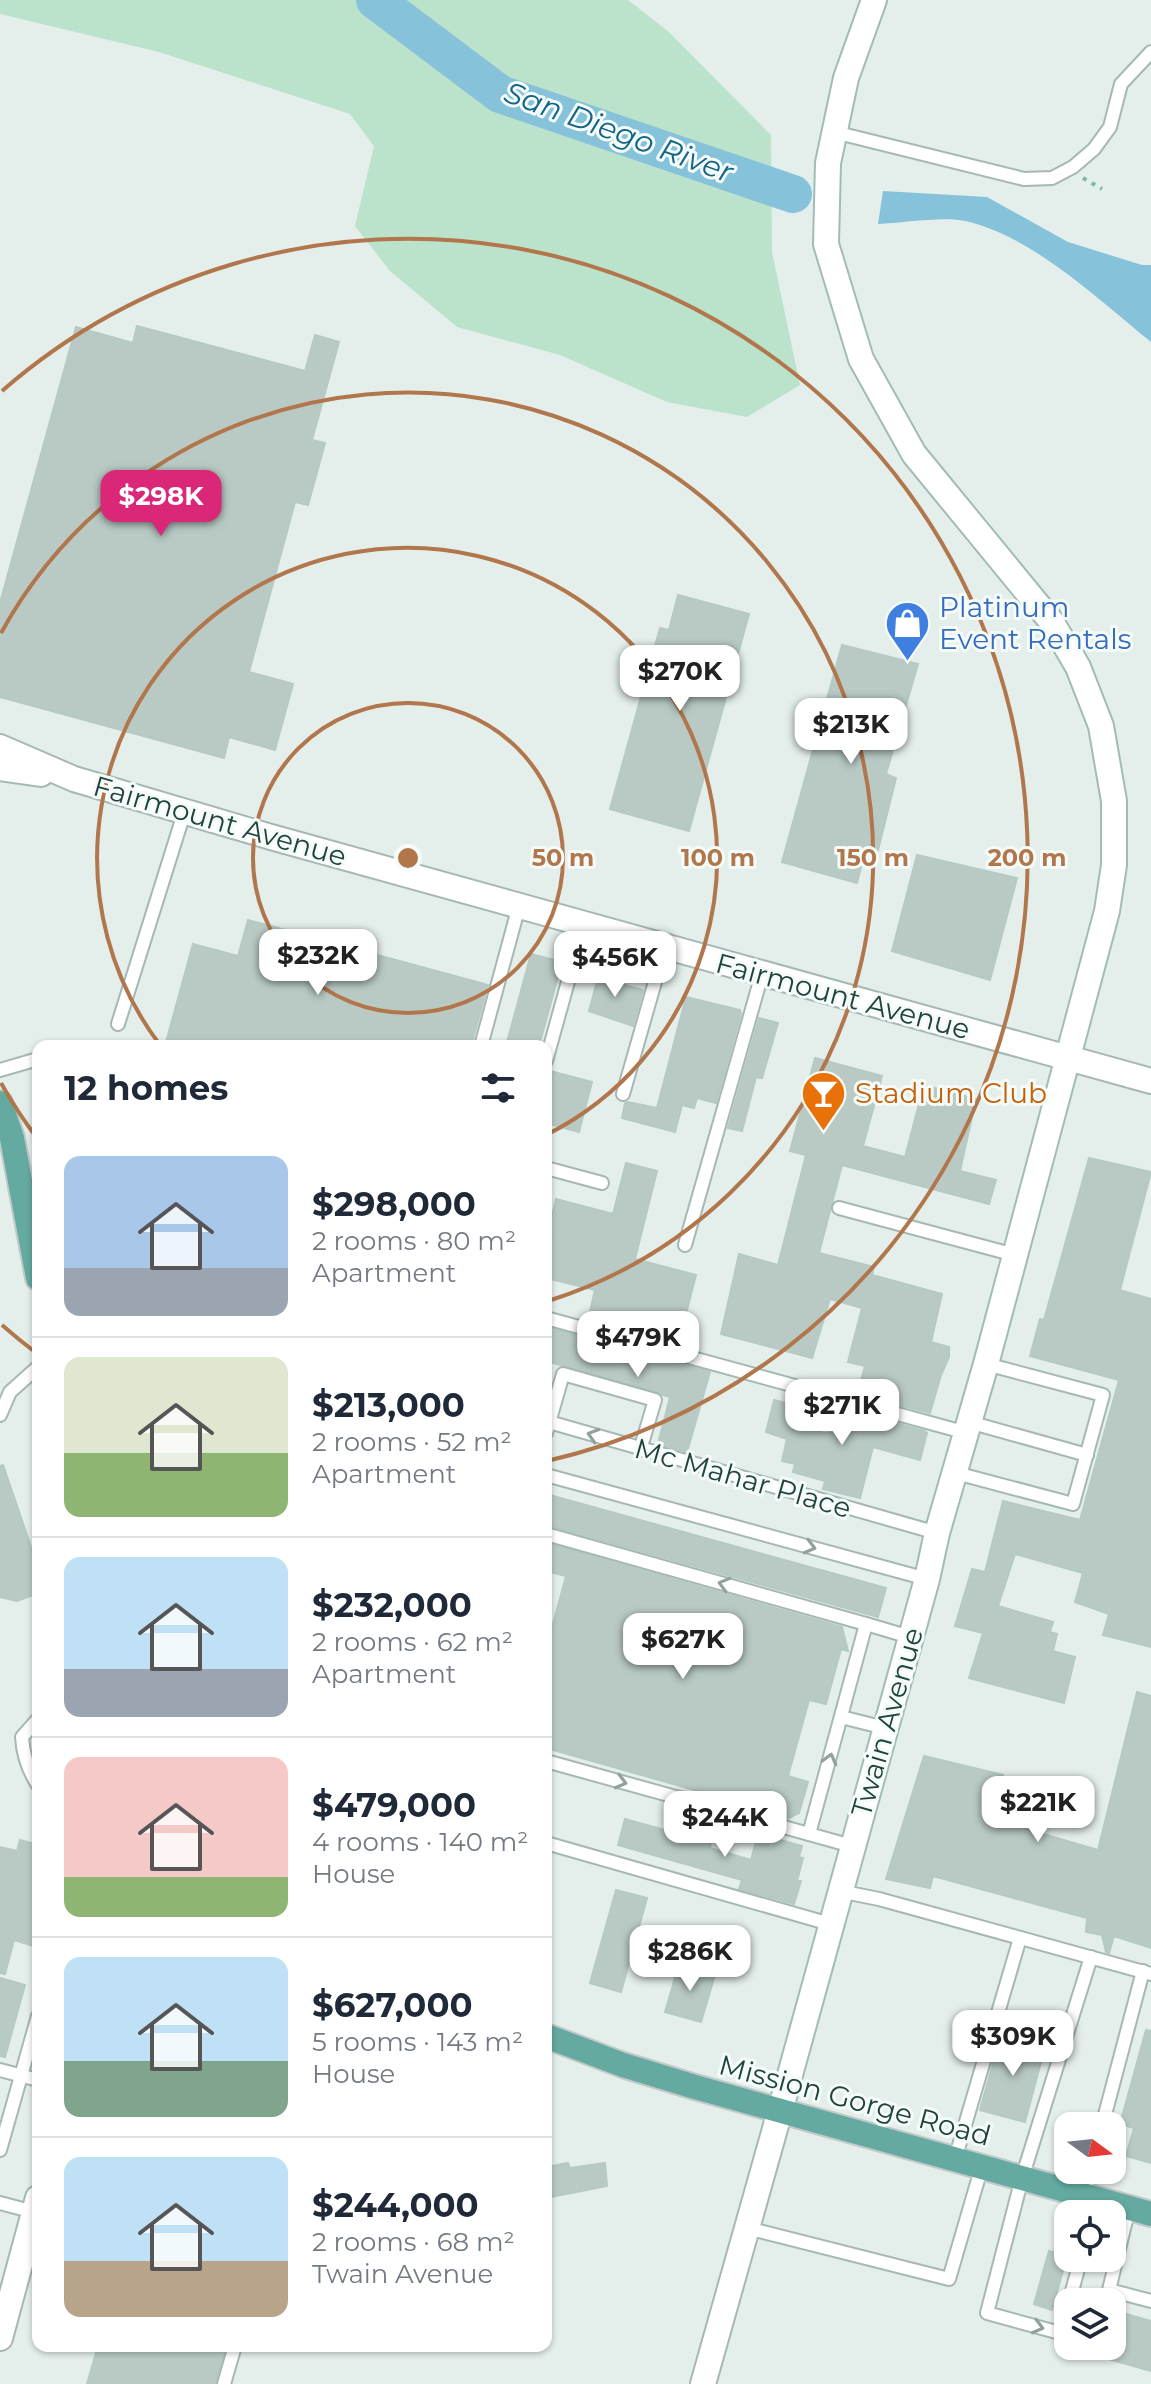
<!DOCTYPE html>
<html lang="en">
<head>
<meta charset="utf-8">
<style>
	:root { --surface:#fff; --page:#f6f6f7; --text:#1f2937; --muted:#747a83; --line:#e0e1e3; --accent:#db2777 }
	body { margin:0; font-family:Montserrat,sans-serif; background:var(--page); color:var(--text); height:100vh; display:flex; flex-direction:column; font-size:30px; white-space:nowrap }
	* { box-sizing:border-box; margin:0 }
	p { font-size:26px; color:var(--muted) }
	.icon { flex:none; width:44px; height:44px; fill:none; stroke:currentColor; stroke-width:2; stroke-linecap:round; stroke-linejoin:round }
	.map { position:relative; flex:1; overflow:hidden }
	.details { position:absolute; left:32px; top:1040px; width:520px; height:1312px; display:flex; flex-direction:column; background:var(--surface); border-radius:16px; box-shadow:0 2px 6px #0004 }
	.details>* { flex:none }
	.needle { width:52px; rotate:105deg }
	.controls { position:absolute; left:1054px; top:2112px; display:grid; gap:16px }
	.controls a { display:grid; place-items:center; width:72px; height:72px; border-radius:16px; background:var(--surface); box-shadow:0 2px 6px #0004; font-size:40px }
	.price { position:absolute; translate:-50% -68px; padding:0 18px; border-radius:16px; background:#fff; color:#222; font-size:26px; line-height:52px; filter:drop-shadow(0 2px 4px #0008) }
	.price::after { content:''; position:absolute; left:50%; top:48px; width:24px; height:18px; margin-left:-12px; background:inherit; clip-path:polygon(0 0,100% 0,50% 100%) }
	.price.active { background:var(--accent); color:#fff }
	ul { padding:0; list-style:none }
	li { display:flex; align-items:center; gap:24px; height:200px; padding:0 32px }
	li+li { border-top:2px solid var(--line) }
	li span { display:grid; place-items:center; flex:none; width:224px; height:160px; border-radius:16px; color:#555 }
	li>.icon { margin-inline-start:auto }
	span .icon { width:96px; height:96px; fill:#fffc; stroke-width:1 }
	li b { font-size:34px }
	h2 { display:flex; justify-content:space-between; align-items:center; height:96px; padding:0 32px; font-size:34px }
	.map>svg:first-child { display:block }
	.green { fill:#bbe2ca }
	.water { fill:#86c2da }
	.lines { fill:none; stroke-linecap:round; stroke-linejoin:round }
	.river { stroke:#86c2da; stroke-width:38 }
	.building { fill:#b9cac5; stroke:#b5cac4; stroke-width:2 }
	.service-casing { stroke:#a6b8b4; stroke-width:16 }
	.tertiary-casing { stroke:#a6b8b4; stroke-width:28 }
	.secondary-casing { stroke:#a1bcb6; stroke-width:28 }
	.primary-casing { stroke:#c1cac9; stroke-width:28 }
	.path { stroke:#81b6ac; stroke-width:4; stroke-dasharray:4 6; stroke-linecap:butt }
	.service { stroke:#fff; stroke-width:12 }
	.tertiary { stroke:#fff; stroke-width:24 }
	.secondary { stroke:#fff; stroke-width:24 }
	.primary { stroke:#64aaa0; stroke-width:24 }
	.oneway { stroke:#90a19e }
	.ring { fill:none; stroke:#b1764b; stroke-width:4 }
	.labels { text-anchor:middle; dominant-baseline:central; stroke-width:6; stroke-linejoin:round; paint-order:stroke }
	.shop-label { font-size:28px; fill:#366cbe; stroke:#f5fbf9; text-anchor:start }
	.street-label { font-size:28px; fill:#21433e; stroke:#f5fbf9 }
	.food-label { font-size:28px; fill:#c56008; stroke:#f5fbf9; text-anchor:start }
	.water-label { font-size:30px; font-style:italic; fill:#136587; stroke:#f5fbf9 }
	.centre { fill:#b1764b; stroke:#f5fbf9; stroke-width:4 }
	.ring-label { font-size:24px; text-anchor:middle; font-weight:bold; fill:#b1764b; stroke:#f5fbf9; stroke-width:6; stroke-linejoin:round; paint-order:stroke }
</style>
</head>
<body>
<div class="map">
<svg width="1151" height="2384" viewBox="0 0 1151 2384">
	<rect width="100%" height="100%" fill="#e4efec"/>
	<polygon class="green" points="0,0 628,0 669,32 771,135 772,252 800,385 747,417 667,402 560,355 457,327 390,271 355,226 374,146 350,114 159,52 0,14"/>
	<path class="water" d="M 883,191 L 987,197 L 1068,242 L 1142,265 L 1151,265 L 1151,342 C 1099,300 1031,235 965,221 C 945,216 901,223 878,224 Z"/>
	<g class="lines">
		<polyline class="river" points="375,0 500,94 793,194"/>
	</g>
	<g class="building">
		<polygon points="137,326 305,371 315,335 339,342 312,440 325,443 308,505 295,502 249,672 293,684 275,750 229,737 224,758 0,697 0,603 76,327 133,343"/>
		<polygon points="678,595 749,614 689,831 610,809 660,628 669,630"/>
		<polygon points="842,645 918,664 886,774 896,778 878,850 866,847 857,883 782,862"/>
		<polygon points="917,855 1017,878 990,980 892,951"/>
		<polygon points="248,920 488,985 471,1046 165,1046 193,944 238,956"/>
		<polygon points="531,954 562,962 539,1046 506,1046"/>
		<polygon points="600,970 622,976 620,984 643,990 633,1026 589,1011"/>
		<polygon points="686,997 740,1010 741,1014 716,1103 697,1098 694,1108 682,1105 675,1132 622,1118 625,1103 628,1102 657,1108"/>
		<polygon points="759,1018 778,1023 762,1078 756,1077 742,1131 728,1128"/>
		<polygon points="815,1058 882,1076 863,1146 905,1157 924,1085 976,1099 960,1171 996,1180 989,1204 842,1165 819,1253 874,1267 872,1275 942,1294 931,1342 949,1347 949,1357 941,1375 930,1413 857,1394 865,1366 848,1362 862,1308 830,1299 812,1358 721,1334 739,1254 778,1265 806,1155 790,1151"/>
		<polygon points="550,1071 592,1082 579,1132 546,1123 546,1085"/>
		<polygon points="1089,1158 1151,1172 1120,1290 1151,1299 1151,1647 1103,1635 1109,1614 1075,1602 1083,1573 1015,1554 998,1606 1053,1622 1050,1632 1057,1634 1053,1651 1075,1657 1064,1703 969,1678 983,1633 955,1626 972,1569 985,1572 1003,1501 1080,1520 1119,1380 1030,1356 1040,1319 1044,1320"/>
		<polygon points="626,1163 657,1171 635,1259 696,1275 678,1345 588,1320 595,1290 546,1278 546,1263 553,1234 548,1233 556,1199 613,1214"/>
		<polygon points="546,1327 710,1372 687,1452 658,1444 670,1397 546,1361"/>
		<polygon points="774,1400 797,1406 793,1425 824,1433 838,1432 844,1409 924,1431 927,1433 920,1460 873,1447 860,1498 823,1489 825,1481 793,1472 795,1464 782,1461 787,1439 766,1432"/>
		<polygon points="3,1465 38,1567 38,1593 17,1601 0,1597 0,1466"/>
		<polygon points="546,1494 886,1588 878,1617 546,1525"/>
		<polygon points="546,1543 842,1627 848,1651 841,1649 826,1704 809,1700 788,1776 808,1782 799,1813 787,1819 764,1812 765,1810 546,1748 546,1650 566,1576 546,1571"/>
		<polygon points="1137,1692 1151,1696 1151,1948 1114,1936 1109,1953 1106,1952 1102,1935 1086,1932 1087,1918 933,1876 930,1888 886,1879 924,1756 1003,1775 988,1818 1098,1850"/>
		<polygon points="625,1819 711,1843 710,1848 751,1860 758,1834 802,1846 799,1857 803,1858 797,1881 801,1881 794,1904 739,1889 742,1880 618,1845"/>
		<polygon points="20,1840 38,1845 38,1932 34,1946 14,1940 5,1974 0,1973 0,1847 17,1851"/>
		<polygon points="616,1890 647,1898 621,1992 590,1983"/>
		<polygon points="679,1964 715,1975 701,2022 665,2012"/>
		<polygon points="0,1978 25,1985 5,2057 0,2056"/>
		<polygon points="1146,2030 1151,2031 1151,2163 1126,2156 1134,2128 1120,2124"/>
		<polygon points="1001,2034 1045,2047 1025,2122 980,2110"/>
		<polygon points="568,2163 570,2168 605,2163 607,2186 546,2198 546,2167"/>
		<polygon points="1049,2251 1067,2256 1052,2310 1034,2304"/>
		<polygon points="1112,2310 1151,2321 1151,2371 1080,2351 1081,2346 1112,2346"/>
		<polygon points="98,2346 226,2346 215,2384 87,2384"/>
	</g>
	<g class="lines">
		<defs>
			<g id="service">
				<polyline points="834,132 1024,179 1052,178 1073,167 1094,149 1110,127 1121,84 1151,52"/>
				<polyline points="118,1024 185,810"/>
				<polyline points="481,1046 519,906"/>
				<polyline points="546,1061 584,924"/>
				<polyline points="0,1070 38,1059"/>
				<polyline points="623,1094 665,947"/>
				<polyline points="546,1168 602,1183"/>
				<polyline points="839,1208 1015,1255"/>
				<polyline points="685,1245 762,974"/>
				<polyline points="546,1318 967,1433"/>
				<polyline points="0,1415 10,1392 38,1367"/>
				<polyline points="549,1422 937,1533"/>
				<polyline points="969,1422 1087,1455"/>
				<polyline points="546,1433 563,1374 655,1400 640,1450"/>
				<polyline points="956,1473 1073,1504 1103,1395 986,1364"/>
				<polyline points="546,1475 927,1579"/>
				<polyline points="546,1534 866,1624 809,1834"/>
				<polyline points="866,1624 910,1637"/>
				<polyline points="841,1717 885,1728"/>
				<path d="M 38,1719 L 22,1737 C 23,1755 28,1770 38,1785"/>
				<polyline points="546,1761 852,1846"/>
				<polyline points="546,1843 830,1924"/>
				<polyline points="839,1891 879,1899 1151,1974"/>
				<polyline points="0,2070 38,2080"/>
				<polyline points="1102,2126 1143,1971"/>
				<polyline points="0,2150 38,2016"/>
				<polyline points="955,2159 1020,1938"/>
				<polyline points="1084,2195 1090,2170"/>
				<polyline points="0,2203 34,2212"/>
				<polyline points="1129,2208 1109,2290 1151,2301"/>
				<polyline points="747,2228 949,2279 982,2166"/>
				<polyline points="1069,2302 1081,2258"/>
				<polyline points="1068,2304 1060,2333 987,2313 1022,2178 1091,1957"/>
				<polyline points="224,2384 235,2346"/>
			</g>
			<g id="tertiary">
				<polyline points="0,747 74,779 271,837 1151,1081"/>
				<polyline points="0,768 41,774"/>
				<polyline points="0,2338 38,2198"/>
				<polyline points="703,2384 780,2111"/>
			</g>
			<polyline id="secondary" points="780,2111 927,1579 937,1533 986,1364 1107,911 1114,865 1114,801 1101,726 1078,667 1051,621 914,454 861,359 826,244 828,163 846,78 874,0"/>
			<g id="primary">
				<polyline points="0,1103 12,1138 38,1278"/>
				<polyline points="546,2036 623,2065 695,2087 1151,2214"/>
			</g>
		</defs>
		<use href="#service" class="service-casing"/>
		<use href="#tertiary" class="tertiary-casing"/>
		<use href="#secondary" class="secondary-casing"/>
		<use href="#primary" class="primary-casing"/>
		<polyline class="path" points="1083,178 1102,189"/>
		<use href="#service" class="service"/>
		<use href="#tertiary" class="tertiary"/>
		<use href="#secondary" class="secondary"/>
		<use href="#primary" class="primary"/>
	</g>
	<defs><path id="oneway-chevron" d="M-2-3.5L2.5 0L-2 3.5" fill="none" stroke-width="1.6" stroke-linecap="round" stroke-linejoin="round" transform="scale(2)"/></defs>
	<g class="oneway">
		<use href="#oneway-chevron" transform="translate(593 1435) rotate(-163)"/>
		<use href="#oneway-chevron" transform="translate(810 1547) rotate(15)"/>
		<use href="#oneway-chevron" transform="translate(724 1584) rotate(-164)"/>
		<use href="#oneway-chevron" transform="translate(830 1759) rotate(-75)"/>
		<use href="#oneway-chevron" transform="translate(621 1782) rotate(15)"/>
		<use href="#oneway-chevron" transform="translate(1038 2327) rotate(15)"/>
	</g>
	<g class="ring">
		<circle cx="408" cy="858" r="155"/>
		<path d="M160 1045A310 310 0 1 1 546 1135"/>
		<path d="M37 1138A465 465 0 0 1 1 1083M1 633A465 465 0 1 1 548 1301"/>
		<path d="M35 1352A619 619 0 0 1 2 1325M2 391A619 619 0 1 1 547 1461"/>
	</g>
	<defs>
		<symbol id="shop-pin" viewBox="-11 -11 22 30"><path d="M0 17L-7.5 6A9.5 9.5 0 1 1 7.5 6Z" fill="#3f7fe0" stroke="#f5fbf9"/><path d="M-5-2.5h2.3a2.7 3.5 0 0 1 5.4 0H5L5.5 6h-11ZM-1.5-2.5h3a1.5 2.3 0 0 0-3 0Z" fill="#fff"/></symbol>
		<symbol id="bar-pin" viewBox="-11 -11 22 30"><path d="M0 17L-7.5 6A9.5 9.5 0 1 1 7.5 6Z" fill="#e8710a" stroke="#f5fbf9"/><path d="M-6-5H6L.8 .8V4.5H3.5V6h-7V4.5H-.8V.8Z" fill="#fff"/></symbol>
	</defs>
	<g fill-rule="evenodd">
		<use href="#shop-pin" x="882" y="598" width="51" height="69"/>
		<use href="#bar-pin" x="798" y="1068" width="51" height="69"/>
	</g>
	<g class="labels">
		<g class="shop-label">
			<text x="939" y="607">Platinum<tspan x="939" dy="32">Event Rentals</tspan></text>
		</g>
		<g class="street-label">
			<text transform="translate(220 821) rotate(16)">Fairmount Avenue</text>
			<text transform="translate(843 996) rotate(15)">Fairmount Avenue</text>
			<text transform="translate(743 1478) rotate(16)">Mc Mahar Place</text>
			<text transform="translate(887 1722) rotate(-74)">Twain Avenue</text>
			<text transform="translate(855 2100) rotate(15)">Mission Gorge Road</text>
		</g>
		<g class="food-label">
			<text x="855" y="1093">Stadium Club</text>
		</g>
		<g class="water-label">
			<text transform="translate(619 132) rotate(20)">San Diego River</text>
		</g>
	</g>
	<circle cx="408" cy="858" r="12" class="centre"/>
	<g class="ring-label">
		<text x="563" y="866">50 m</text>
		<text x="718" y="866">100 m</text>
		<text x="873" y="866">150 m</text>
		<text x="1027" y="866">200 m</text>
	</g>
</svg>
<div class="controls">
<a><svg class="needle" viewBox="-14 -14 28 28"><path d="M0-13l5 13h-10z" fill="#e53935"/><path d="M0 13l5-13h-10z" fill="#747a83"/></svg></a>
<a><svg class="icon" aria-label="locate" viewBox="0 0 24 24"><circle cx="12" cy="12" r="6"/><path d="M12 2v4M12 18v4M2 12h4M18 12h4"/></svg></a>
<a><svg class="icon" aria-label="layers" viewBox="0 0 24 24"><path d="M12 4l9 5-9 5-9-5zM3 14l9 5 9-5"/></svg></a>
</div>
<b class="price active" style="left:161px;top:538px">$298K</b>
<b class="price" style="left:680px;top:713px">$270K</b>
<b class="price" style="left:851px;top:766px">$213K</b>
<b class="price" style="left:318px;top:997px">$232K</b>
<b class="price" style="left:615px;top:999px">$456K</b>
<b class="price" style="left:638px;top:1379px">$479K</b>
<b class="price" style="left:842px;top:1447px">$271K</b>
<b class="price" style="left:683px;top:1681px">$627K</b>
<b class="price" style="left:1038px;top:1844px">$221K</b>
<b class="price" style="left:725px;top:1859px">$244K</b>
<b class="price" style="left:690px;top:1993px">$286K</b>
<b class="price" style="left:1013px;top:2078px">$309K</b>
<section class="details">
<h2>12 homes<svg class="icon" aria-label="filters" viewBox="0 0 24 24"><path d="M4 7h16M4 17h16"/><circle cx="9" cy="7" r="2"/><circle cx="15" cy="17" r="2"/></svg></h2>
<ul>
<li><span style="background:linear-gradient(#a9c7e8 70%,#9aa5b1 0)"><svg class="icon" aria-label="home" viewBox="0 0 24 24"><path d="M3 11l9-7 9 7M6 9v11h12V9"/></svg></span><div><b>$298,000</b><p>2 rooms · 80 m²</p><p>Apartment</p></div></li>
<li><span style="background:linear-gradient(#dfe7d0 60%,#8fb573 0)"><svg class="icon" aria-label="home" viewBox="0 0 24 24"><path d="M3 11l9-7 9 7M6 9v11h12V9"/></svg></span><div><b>$213,000</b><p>2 rooms · 52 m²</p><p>Apartment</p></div></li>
<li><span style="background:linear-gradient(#bfe0f5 70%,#9aa5b1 0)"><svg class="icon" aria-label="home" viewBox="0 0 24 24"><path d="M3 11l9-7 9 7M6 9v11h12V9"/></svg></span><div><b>$232,000</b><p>2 rooms · 62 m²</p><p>Apartment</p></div></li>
<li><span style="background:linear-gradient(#f6c9c9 75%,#8fb573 0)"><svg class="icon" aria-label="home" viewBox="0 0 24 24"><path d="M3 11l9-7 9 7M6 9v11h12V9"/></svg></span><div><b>$479,000</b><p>4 rooms · 140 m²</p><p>House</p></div></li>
<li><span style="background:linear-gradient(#bfe0f5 65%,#7fa58c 0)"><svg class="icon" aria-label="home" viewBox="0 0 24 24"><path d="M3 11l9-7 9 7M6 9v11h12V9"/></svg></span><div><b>$627,000</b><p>5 rooms · 143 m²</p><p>House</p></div></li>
<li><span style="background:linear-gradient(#bfe0f5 65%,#b9a48a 0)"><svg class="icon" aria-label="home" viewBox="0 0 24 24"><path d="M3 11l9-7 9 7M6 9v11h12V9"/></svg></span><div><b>$244,000</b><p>2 rooms · 68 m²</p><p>Twain Avenue</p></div></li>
</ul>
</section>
</div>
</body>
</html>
